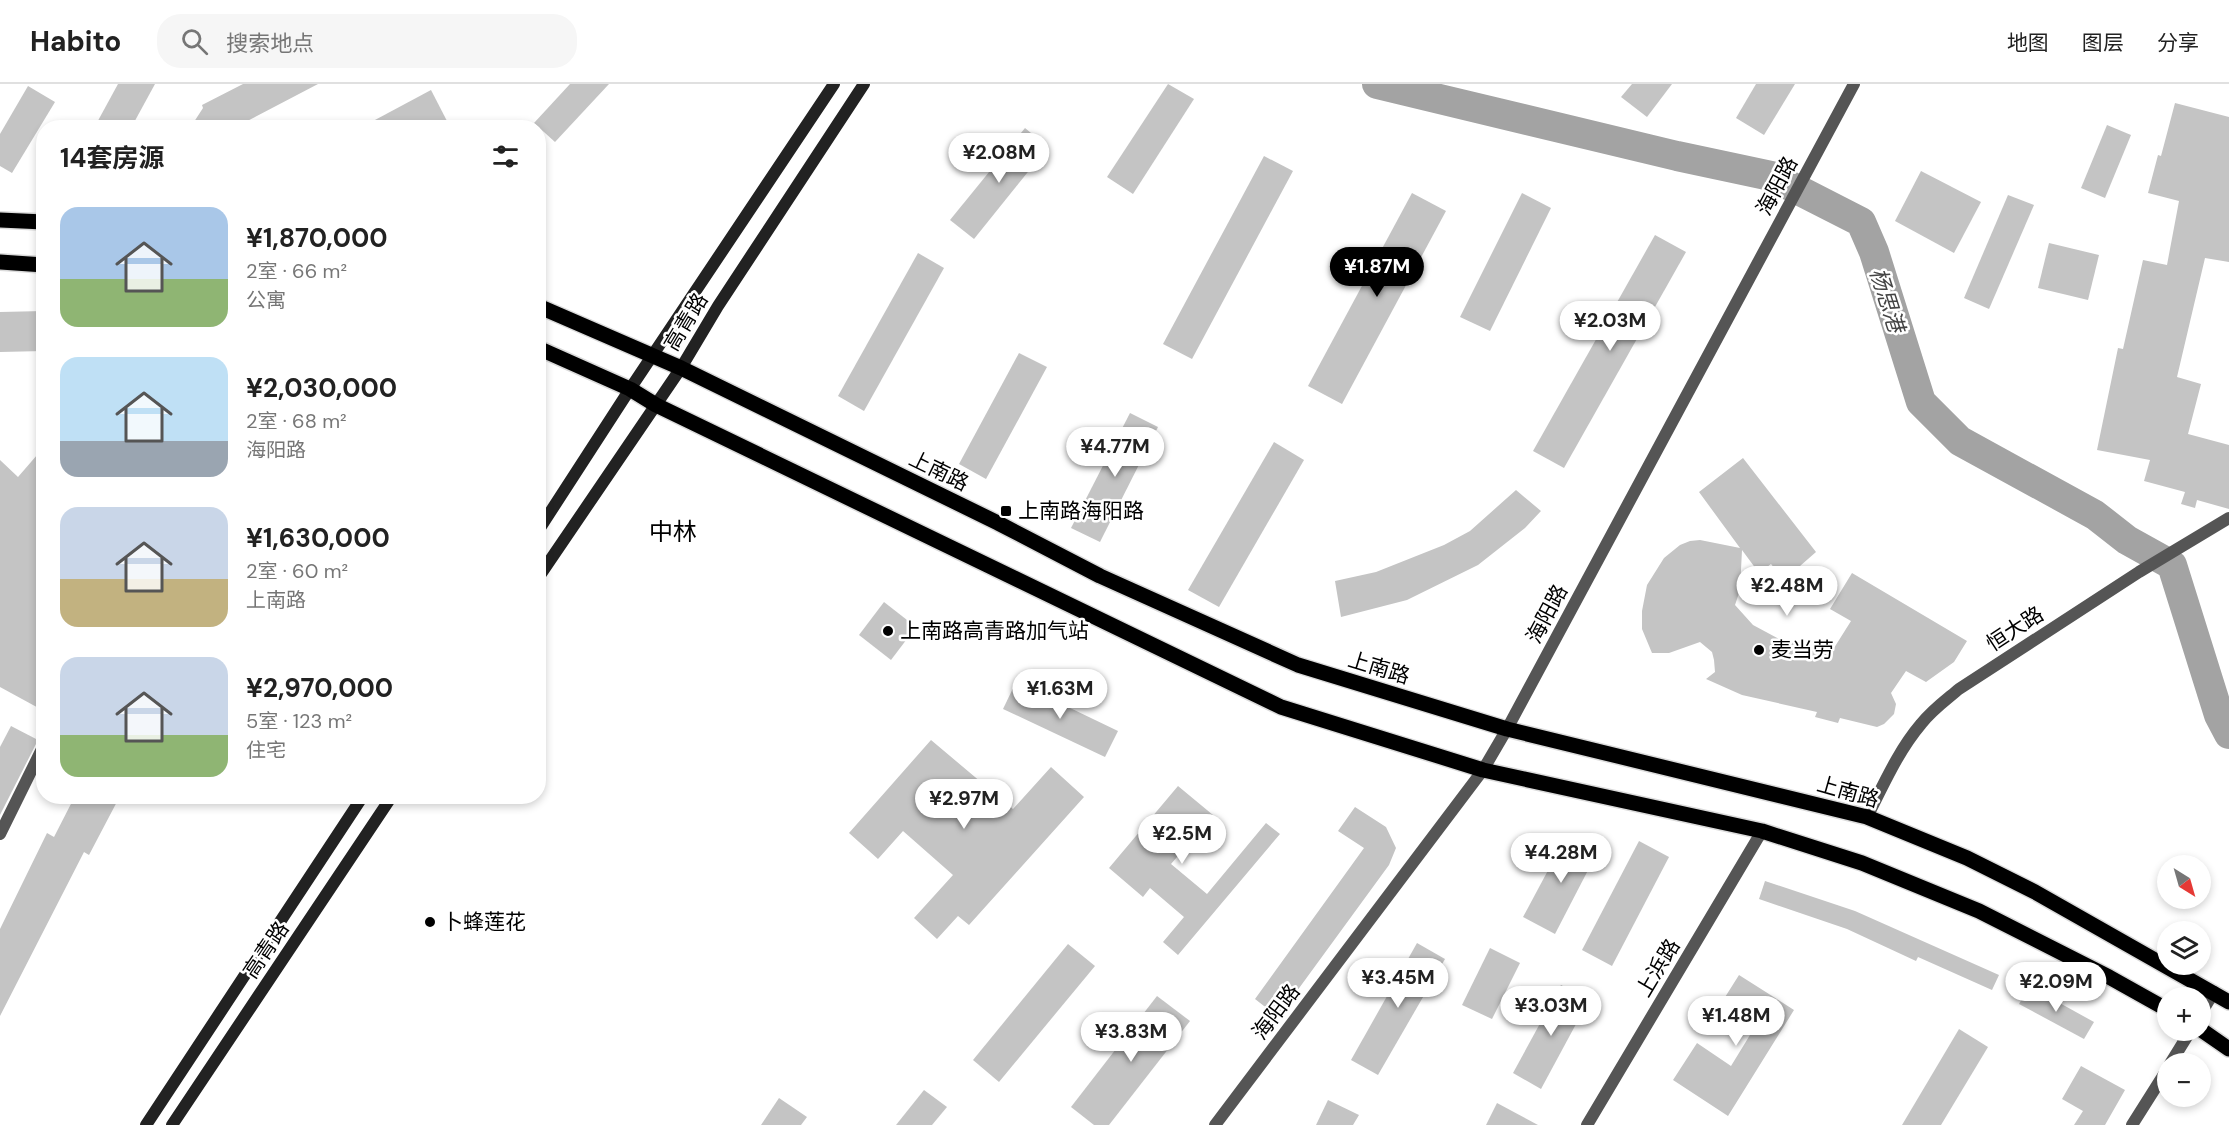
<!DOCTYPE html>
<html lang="zh">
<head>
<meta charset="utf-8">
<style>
	:root { --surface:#fff; --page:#f6f6f6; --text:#222; --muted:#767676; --line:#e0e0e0; --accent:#000 }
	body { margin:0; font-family:"DM Sans","Noto Sans SC",sans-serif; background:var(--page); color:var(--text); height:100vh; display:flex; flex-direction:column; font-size:22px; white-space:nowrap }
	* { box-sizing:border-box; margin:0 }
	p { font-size:20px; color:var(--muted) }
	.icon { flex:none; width:33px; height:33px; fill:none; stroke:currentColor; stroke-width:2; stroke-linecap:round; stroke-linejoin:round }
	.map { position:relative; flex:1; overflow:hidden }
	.sheet { position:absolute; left:36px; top:36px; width:510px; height:684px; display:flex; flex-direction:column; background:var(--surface); border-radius:24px; box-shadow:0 3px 9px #0003 }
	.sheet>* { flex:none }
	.needle { width:39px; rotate:143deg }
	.controls { position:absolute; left:2157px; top:771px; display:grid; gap:12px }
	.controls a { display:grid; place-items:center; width:54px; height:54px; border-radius:50%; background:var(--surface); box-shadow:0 3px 9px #0003; font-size:30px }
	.price { position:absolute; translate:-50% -51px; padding:0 14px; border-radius:21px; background:#fff; color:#222; font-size:20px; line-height:39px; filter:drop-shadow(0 2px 3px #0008) }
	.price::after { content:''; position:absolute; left:50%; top:36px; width:18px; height:14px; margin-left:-9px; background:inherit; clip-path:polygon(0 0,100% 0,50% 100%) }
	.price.current { background:var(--accent); color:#fff }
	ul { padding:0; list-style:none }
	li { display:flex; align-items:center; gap:18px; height:150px; padding:0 24px }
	li span { display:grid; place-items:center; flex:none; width:168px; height:120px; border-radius:18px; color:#555 }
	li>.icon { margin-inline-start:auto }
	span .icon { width:72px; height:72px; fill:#fffc; stroke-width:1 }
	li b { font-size:26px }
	h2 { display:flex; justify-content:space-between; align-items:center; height:72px; padding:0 24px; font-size:26px }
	header { display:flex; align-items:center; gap:36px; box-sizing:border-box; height:84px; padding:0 30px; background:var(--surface); border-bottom:2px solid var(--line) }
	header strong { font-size:28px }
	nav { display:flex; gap:33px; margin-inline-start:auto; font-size:21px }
	.search { width:420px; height:54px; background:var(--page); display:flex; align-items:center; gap:15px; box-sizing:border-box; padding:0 21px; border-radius:24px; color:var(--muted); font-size:22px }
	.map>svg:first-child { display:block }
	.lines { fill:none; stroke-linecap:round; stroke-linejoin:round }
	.river { stroke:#a3a3a3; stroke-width:30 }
	.building { fill:#c4c4c4 }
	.primary-casing { stroke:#dbdbdb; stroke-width:18 }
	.minor { stroke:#555; stroke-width:12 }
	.tertiary { stroke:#555; stroke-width:12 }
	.secondary { stroke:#222; stroke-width:12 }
	.primary { stroke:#000; stroke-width:15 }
	.poi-dot { fill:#000; stroke:#fff; stroke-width:2 }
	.labels { text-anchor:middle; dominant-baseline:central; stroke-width:5; stroke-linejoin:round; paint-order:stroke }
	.street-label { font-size:21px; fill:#000; stroke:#fff }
	.poi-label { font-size:21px; fill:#000; stroke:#fff; text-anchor:start }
	.water-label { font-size:22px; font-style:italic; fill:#444; stroke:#fff }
	.quarter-label { font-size:24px; fill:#000; stroke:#fff }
</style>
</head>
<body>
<header>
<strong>Habito</strong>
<div class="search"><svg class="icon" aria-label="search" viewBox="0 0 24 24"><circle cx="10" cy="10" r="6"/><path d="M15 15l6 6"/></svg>搜索地点</div>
<nav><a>地图</a><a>图层</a><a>分享</a></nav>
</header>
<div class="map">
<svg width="2229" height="1041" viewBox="0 0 2229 1041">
	<rect width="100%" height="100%" fill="#fff"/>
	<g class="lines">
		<polyline class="river" points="1377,0 1677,72 1771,92 1861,138 1874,168 1921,318 1960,357 2095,431 2127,456 2172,481 2219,631 2229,650"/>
	</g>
	<g class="building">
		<polygon points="118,0 155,0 131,44 94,44"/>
		<polygon points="243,0 318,0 234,44 190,44 203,24 202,21"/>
		<polygon points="570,0 609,0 555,58 534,39"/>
		<polygon points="1168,0 1194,15 1133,110 1107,93"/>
		<polygon points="1632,0 1672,0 1647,33 1621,13"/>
		<polygon points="1756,0 1795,0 1764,51 1736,34"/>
		<polygon points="28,2 55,18 12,89 0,82 0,50"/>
		<polygon points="431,6 447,37 434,44 360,44"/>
		<polygon points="2175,19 2229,33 2229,178 2205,174 2177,293 2201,300 2188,350 2229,361 2229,425 2197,416 2195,424 2181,420 2185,408 2144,397 2150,376 2097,366 2118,264 2123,265 2143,176 2167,181 2179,117 2148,109 2158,71 2161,72"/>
		<polygon points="2107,41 2131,51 2105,114 2081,104"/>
		<polygon points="1025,44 1048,63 974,155 950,136"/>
		<polygon points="1264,72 1293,87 1192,275 1163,260"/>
		<polygon points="1921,87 1981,118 1954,169 1895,137"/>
		<polygon points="1412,109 1446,127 1342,320 1308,302"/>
		<polygon points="1522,109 1551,124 1490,247 1460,233"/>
		<polygon points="2008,111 2034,121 1989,225 1964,214"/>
		<polygon points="1655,151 1686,168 1564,384 1533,367"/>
		<polygon points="2049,159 2099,171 2088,216 2038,204"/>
		<polygon points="918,169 944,184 864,327 838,312"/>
		<polygon points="44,227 44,267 0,268 0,228"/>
		<polygon points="1019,269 1047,283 986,395 959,380"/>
		<polygon points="1130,329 1158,343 1100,458 1071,444"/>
		<polygon points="1274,358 1304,376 1219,523 1188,506"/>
		<polygon points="44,363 44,627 0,603 0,376 18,393"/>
		<polygon points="1743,374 1816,468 1784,496 1771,480 1759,489 1742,466 1740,506 1735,521 1753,541 1783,557 1834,564 1851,537 1830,525 1852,489 1967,557 1954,578 1926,598 1906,587 1891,609 1896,620 1894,630 1884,640 1877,643 1840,634 1838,639 1815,633 1817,628 1742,611 1706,595 1715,588 1714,576 1712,568 1700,558 1669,569 1652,569 1642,545 1642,527 1647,501 1664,474 1680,461 1690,457 1700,456 1740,464 1699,408"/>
		<polygon points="1516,406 1541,427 1525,444 1478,481 1407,516 1341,533 1335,497 1376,488 1444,461 1470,447"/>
		<polygon points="884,518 916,543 891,576 859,551"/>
		<polygon points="1016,598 1118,647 1105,673 1003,625"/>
		<polygon points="11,642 38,656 0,731 0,663"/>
		<polygon points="931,656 1013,725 1051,683 1084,713 969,841 958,832 937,855 914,834 953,791 903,747 878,775 849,749"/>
		<polygon points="1178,702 1213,731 1171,780 1207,810 1266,739 1280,750 1178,871 1163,858 1184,833 1150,804 1143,813 1109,784"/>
		<polygon points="75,712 120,712 89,771 84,768 0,932 0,845 47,749 54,753"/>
		<polygon points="1355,723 1386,743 1396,764 1389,781 1278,933 1255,915 1364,764 1338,747"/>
		<polygon points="1568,749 1599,765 1555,850 1523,833"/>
		<polygon points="1639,757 1669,773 1612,882 1582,866"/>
		<polygon points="1765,797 1855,827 1999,891 1992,906 1918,873 1916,877 1847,845 1759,815"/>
		<polygon points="1417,859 1445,875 1378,991 1351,976"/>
		<polygon points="1068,860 1095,882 999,998 973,976"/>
		<polygon points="1490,864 1520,879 1492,935 1462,921"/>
		<polygon points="1739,891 1794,926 1728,1032 1673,996 1697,959 1731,982 1750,951 1715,929"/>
		<polygon points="1561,901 1589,916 1541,1005 1513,989"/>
		<polygon points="2029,902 2094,938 2084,955 2019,920"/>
		<polygon points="1157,912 1190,937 1109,1041 1094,1041 1071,1023"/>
		<polygon points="1959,945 1988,963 1941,1041 1902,1041"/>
		<polygon points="2081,982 2125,1006 2105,1041 2074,1041 2083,1027 2062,1015"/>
		<polygon points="924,1006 947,1023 932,1041 896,1041"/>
		<polygon points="779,1014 807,1033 801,1041 761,1041"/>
		<polygon points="1328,1016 1359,1031 1353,1041 1316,1041"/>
		<polygon points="1497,1019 1538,1041 1486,1041"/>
	</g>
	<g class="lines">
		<defs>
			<g id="primary">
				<polyline points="0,136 44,138"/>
				<polyline points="0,178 44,181"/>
				<polyline points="538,222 681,284 998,439 1100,492 1298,581 1507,645 1867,733 1967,774 2035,808 2229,918"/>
				<polyline points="538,264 630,305 656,321 1281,623 1483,686 1762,747 1862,779 1979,827 2109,893 2168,926"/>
				<polyline points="2200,945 2229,965"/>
			</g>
		</defs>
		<use href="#primary" class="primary-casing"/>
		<g class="minor">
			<path d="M 1867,733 C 1883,702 1898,667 1921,640 C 1932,626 1946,616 1959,605 L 2139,488 L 2229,434"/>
			<polyline points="0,750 44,661"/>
			<polyline points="1587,1041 1762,747"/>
		</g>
		<g class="tertiary">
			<polyline points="2200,931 2214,908"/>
			<polyline points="2170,980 2191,946"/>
			<polyline points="1215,1041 1483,686 1507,645 1854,0"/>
			<polyline points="2132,1041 2168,984"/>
		</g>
		<g class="secondary">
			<polyline points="538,447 630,305 834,0"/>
			<polyline points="538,494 681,284 718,222 864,0"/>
			<polyline points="146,1041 363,712"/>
			<polyline points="172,1041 392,712"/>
		</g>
		<use href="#primary" class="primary"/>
	</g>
	<g class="poi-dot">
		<rect x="1000" y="421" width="12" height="12" rx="3"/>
		<circle cx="888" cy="547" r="6"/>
		<circle cx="1759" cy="566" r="6"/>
		<circle cx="430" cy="838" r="6"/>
	</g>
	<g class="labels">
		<g class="street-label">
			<text transform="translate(1777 102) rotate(-62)">海阳路</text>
			<text transform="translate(686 238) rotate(-59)">高青路</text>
			<text transform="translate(939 387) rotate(26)">上南路</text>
			<text transform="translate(1547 530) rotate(-62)">海阳路</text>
			<text transform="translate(2015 545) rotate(-33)">恒大路</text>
			<text transform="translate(1379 584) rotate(17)">上南路</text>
			<text transform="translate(1848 708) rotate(16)">上南路</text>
			<text transform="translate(266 866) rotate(-56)">高青路</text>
			<text transform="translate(1658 884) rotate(-59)">上浜路</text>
			<text transform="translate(1276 928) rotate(-53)">海阳路</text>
		</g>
		<g class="poi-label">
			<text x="1018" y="427">上南路海阳路</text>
			<text x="900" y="547">上南路高青路加气站</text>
			<text x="1771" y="566">麦当劳</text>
			<text x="442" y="838">卜蜂莲花</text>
		</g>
		<g class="water-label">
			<text transform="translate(1887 216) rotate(72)">杨思港</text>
		</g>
		<g class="quarter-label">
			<text x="673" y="447">中林</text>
		</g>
	</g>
</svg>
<div class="controls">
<a><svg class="needle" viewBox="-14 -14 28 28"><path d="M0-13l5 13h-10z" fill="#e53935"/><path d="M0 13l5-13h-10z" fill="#767676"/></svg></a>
<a><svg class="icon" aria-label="layers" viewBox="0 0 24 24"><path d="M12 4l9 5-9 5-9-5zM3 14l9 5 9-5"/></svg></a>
<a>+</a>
<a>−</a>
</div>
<b class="price" style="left:999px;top:100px">¥2.08M</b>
<b class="price current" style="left:1377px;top:214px">¥1.87M</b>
<b class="price" style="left:1610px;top:268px">¥2.03M</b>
<b class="price" style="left:1115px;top:394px">¥4.77M</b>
<b class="price" style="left:1787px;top:533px">¥2.48M</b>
<b class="price" style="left:1060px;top:636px">¥1.63M</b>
<b class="price" style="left:964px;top:746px">¥2.97M</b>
<b class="price" style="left:1182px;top:781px">¥2.5M</b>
<b class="price" style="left:1561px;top:800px">¥4.28M</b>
<b class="price" style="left:1398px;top:925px">¥3.45M</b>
<b class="price" style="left:2056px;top:929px">¥2.09M</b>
<b class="price" style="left:1551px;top:953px">¥3.03M</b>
<b class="price" style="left:1736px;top:963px">¥1.48M</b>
<b class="price" style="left:1131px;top:979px">¥3.83M</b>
<section class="sheet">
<h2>14套房源<svg class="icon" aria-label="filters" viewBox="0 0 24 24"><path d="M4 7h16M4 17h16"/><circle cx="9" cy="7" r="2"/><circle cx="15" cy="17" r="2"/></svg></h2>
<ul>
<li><span style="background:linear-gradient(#a9c7e8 60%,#8fb573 0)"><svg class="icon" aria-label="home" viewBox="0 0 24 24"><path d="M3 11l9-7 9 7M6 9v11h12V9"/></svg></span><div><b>¥1,870,000</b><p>2室 · 66 m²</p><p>公寓</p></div></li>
<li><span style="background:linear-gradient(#bfe0f5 70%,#9aa5b1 0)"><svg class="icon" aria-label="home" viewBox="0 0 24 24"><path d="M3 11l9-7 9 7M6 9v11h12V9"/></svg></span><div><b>¥2,030,000</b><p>2室 · 68 m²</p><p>海阳路</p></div></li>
<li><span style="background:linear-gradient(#c9d6e8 60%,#c2b280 0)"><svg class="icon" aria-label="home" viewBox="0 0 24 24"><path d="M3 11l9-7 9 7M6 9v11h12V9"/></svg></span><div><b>¥1,630,000</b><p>2室 · 60 m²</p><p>上南路</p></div></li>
<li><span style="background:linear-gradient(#c9d6e8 65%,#8fb573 0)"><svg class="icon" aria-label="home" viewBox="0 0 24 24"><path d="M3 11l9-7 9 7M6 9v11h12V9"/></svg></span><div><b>¥2,970,000</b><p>5室 · 123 m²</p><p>住宅</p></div></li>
</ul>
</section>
</div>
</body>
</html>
